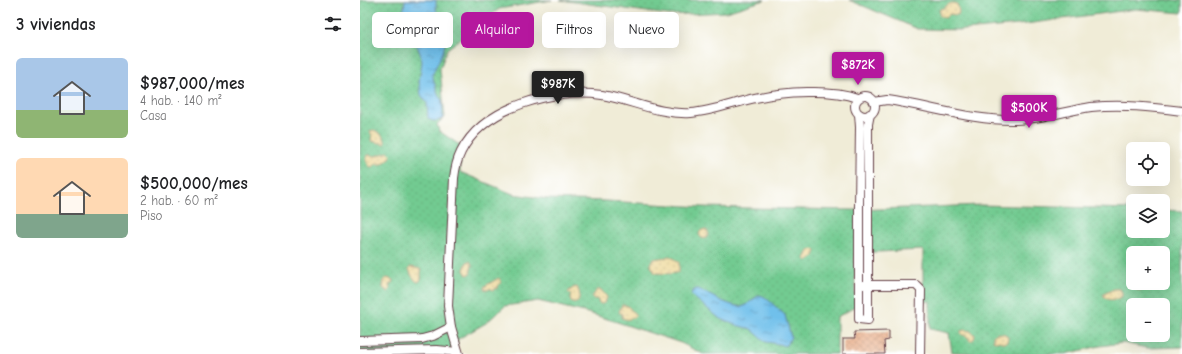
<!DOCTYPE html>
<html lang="es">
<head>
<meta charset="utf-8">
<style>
	:root { --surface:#fff; --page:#f2f2f2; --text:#202124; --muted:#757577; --accent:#b5179e }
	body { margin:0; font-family:"Comic Neue",sans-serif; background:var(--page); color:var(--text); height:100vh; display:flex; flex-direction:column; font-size:15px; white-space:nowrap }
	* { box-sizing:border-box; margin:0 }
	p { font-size:13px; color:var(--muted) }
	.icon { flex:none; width:22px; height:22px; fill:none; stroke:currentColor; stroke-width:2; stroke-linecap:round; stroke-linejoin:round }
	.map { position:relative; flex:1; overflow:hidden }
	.panel { display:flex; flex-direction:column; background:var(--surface); width:360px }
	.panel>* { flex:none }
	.guide { position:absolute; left:12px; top:12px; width:380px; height:36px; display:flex; gap:8px }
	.tools { position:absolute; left:766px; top:142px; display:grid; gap:8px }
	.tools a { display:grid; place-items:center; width:44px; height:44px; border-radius:6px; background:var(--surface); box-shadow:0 4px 16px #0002; font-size:20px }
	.price { position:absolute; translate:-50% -34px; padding:0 9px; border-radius:4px; background:var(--accent); color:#fff; font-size:13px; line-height:26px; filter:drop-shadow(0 1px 2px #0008) }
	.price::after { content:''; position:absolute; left:50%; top:24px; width:12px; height:9px; margin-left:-6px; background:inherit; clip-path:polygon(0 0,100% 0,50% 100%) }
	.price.current { background:#222; color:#fff }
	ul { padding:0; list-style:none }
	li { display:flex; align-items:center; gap:12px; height:100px; padding:0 16px }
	li span { display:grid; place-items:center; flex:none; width:112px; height:80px; border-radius:6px; color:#555 }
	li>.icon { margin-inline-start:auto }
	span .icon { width:48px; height:48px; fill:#fffc; stroke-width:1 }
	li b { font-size:17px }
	h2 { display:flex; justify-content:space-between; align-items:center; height:48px; padding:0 16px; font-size:17px }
	.chip { padding:0 14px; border-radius:6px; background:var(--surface); box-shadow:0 4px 16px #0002; font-size:14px; line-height:36px }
	.chip.current { background:var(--accent); color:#fff }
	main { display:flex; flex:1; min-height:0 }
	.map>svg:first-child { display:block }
	.grass { fill:url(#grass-dots); stroke:#5e755e; fill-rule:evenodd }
	.sand { fill:url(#sand-dots); stroke:#9c7c64 }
	.water { fill:url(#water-ripples); stroke:#5d708b }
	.building { fill:url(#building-cross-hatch) }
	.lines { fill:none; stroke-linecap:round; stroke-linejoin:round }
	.street-casing { stroke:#633e45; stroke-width:10 }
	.street { stroke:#fff; stroke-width:8 }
</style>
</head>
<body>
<main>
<section class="panel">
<h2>3 viviendas<svg class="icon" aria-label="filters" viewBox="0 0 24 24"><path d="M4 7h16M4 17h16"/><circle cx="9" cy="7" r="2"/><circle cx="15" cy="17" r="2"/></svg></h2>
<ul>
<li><span style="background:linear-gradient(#a9c7e8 65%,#8fb573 0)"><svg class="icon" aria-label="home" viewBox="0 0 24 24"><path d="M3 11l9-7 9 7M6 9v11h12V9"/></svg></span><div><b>$987,000/mes</b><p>4 hab. · 140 m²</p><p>Casa</p></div></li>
<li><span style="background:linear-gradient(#ffd9b3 70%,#7fa58c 0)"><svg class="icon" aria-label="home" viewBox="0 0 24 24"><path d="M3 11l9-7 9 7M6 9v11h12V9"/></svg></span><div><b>$500,000/mes</b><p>2 hab. · 60 m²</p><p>Piso</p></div></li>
</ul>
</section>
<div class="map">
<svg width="822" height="354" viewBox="0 0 822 354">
	<defs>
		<pattern id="grass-dots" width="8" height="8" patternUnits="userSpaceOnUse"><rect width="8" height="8" fill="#72cb91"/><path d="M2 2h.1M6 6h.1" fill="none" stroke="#64ae7d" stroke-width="1.8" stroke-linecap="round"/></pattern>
		<pattern id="sand-dots" width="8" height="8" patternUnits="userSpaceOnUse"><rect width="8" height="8" fill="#eeda9e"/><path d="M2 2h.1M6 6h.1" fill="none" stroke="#cebb88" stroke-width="1.8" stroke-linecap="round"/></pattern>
		<pattern id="water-ripples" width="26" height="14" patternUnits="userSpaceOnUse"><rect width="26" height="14" fill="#70c0eb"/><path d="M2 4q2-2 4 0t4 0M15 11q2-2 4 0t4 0" fill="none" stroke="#5e9bbf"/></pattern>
		<pattern id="building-cross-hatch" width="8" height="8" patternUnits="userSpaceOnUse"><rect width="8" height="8" fill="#e8aa83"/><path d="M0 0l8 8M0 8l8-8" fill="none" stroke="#be8a6b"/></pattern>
	</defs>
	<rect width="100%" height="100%" fill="#fff"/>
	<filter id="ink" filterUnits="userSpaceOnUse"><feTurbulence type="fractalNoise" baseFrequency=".025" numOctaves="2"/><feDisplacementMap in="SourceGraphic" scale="8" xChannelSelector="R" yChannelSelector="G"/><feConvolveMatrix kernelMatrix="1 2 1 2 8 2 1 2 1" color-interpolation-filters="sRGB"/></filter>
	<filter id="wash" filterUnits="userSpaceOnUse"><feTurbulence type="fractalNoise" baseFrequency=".012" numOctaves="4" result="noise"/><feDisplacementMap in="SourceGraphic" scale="16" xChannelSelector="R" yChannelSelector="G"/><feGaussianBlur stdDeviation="0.9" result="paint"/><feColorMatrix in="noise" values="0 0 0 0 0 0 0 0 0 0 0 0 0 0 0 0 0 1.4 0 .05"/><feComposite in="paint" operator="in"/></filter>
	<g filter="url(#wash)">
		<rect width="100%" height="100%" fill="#f0ecd7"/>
		<g class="grass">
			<path d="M 0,0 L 192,0 L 139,9 L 87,49 L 80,69 L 85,117 L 77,124 L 79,131 L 101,146 L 100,172 L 153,194 L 188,199 L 247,201 L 343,207 L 494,210 L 621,205 L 773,209 L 773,231 L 803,231 L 803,210 L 822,211 L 822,347 L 787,348 L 763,343 L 740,346 L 705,354 L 622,354 L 592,352 L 589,333 L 570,329 L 570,301 L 563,302 L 563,250 L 495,253 L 495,307 L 477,317 L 477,354 L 343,354 L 321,343 L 257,322 L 228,313 L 178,301 L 145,306 L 126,323 L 98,339 L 95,354 L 0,354 ZM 773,253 L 803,253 L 803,283 L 773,283 ZM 773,305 L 803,305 L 803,335 L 773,335 Z"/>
			<polygon points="200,0 405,0 366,12 309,15"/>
			<polygon points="489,0 822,0 822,13 776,9 658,25 605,30 558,29"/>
		</g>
		<g class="sand">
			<path d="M 592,3 L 597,4 L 599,12 L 598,15 L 590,14 L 585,18 L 580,16 L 579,13 L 580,9 C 586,8 587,4 592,3 Z"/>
			<path d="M 14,130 C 20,133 26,137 25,144 L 11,141 L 12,136 L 10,131 Z"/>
			<polygon points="28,152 30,154 31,157 22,164 16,164 12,167 9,166 6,160 8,155 16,156"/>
			<circle cx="344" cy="234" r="4.5"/>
			<polygon points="453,249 456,251 454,256 448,262 445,259 449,251"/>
			<path d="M 309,256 L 313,258 L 319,262 L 319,272 C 309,275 305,273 295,273 L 290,264 L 292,260 C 298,257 303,259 309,256 Z"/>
			<polygon points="110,261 112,265 110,274 107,275 104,270 107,262"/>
			<path d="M 51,267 L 60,269 L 61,271 L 61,280 L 58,282 C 53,280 51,274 49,269 Z"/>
			<polygon points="27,278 33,280 32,283 29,285 30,289 28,292 23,288 24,280"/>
			<polygon points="139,278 141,282 137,288 133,290 130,288 128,290 124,289 125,286"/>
			<polygon points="776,283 790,283 785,286 783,290 777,290 774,287"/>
			<path d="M 217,287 C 220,292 220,296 218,302 L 215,303 L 211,301 L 210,298 L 211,295 L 208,292 L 213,288 Z"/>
			<path d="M 754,289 L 759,289 L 762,292 L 762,296 C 758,300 748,301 744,297 L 744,294 Z"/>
			<polygon points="237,290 241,290 247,297 245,303 240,304 237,299 233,299 232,297"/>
			<path d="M 262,305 C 269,304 271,311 276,315 C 272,320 268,320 262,318 L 262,314 L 259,312 Z"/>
			<polygon points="605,330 610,331 615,335 614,339 610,341 608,337 601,334 601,331"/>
			<polygon points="637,333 645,334 648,337 647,342 644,343 640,341 635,342 633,340 633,336"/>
		</g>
		<g class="water">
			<path d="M 45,0 L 76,0 L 76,8 L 81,35 L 85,44 L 83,52 L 72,75 L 79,97 L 82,100 L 83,118 C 78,121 74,122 68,119 L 67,103 L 61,95 L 59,82 L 62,62 L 60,53 L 54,39 L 42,23 Z"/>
			<path d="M 336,289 L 339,289 C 347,294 374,309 384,306 C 389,304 393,298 400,295 L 405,297 L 425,315 L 431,337 L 427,344 L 424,346 L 419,344 L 406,342 L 391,329 L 375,325 L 359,318 L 331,295 L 332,291 Z"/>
		</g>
		<g id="blocks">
			<polygon class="building" points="529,331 529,340 524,341 525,354 483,354 483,339 495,339 494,332"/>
		</g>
	</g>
	<g filter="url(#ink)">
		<use href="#blocks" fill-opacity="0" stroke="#633e45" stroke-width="1"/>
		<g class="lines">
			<defs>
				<g id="street">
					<circle cx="505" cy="106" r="10"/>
					<path d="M 514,102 L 527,100 C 570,106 612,121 656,120 C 681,119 706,111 731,107 C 762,104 791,107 822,111"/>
					<polyline points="499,114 500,127 499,207 499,319 508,320 508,124 510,114"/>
					<polyline points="504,285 556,285 561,290 560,354"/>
					<polyline points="0,341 62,339 73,336 91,327"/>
					<polyline points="0,352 77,350 98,352"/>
					<path d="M 99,354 L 91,327 L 88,306 L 94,178 C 95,169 97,160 101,152 C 124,106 195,88 242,95 C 272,100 299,115 331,113 C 353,111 373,103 395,98 C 422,92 471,88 497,98"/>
				</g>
			</defs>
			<use href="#street" class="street-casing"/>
			<use href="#street" class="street"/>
		</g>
	</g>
</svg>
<div class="tools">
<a><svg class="icon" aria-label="locate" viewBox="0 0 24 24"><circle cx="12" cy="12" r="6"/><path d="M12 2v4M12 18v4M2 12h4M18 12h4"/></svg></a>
<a><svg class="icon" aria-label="layers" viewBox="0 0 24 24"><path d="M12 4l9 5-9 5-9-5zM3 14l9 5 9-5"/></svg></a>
<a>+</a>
<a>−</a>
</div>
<b class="price" style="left:498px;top:86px">$872K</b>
<b class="price current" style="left:198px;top:105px">$987K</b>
<b class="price" style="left:669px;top:129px">$500K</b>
<div class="guide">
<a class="chip">Comprar</a>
<a class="chip current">Alquilar</a>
<a class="chip">Filtros</a>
<a class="chip">Nuevo</a>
</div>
</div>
</main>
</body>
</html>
